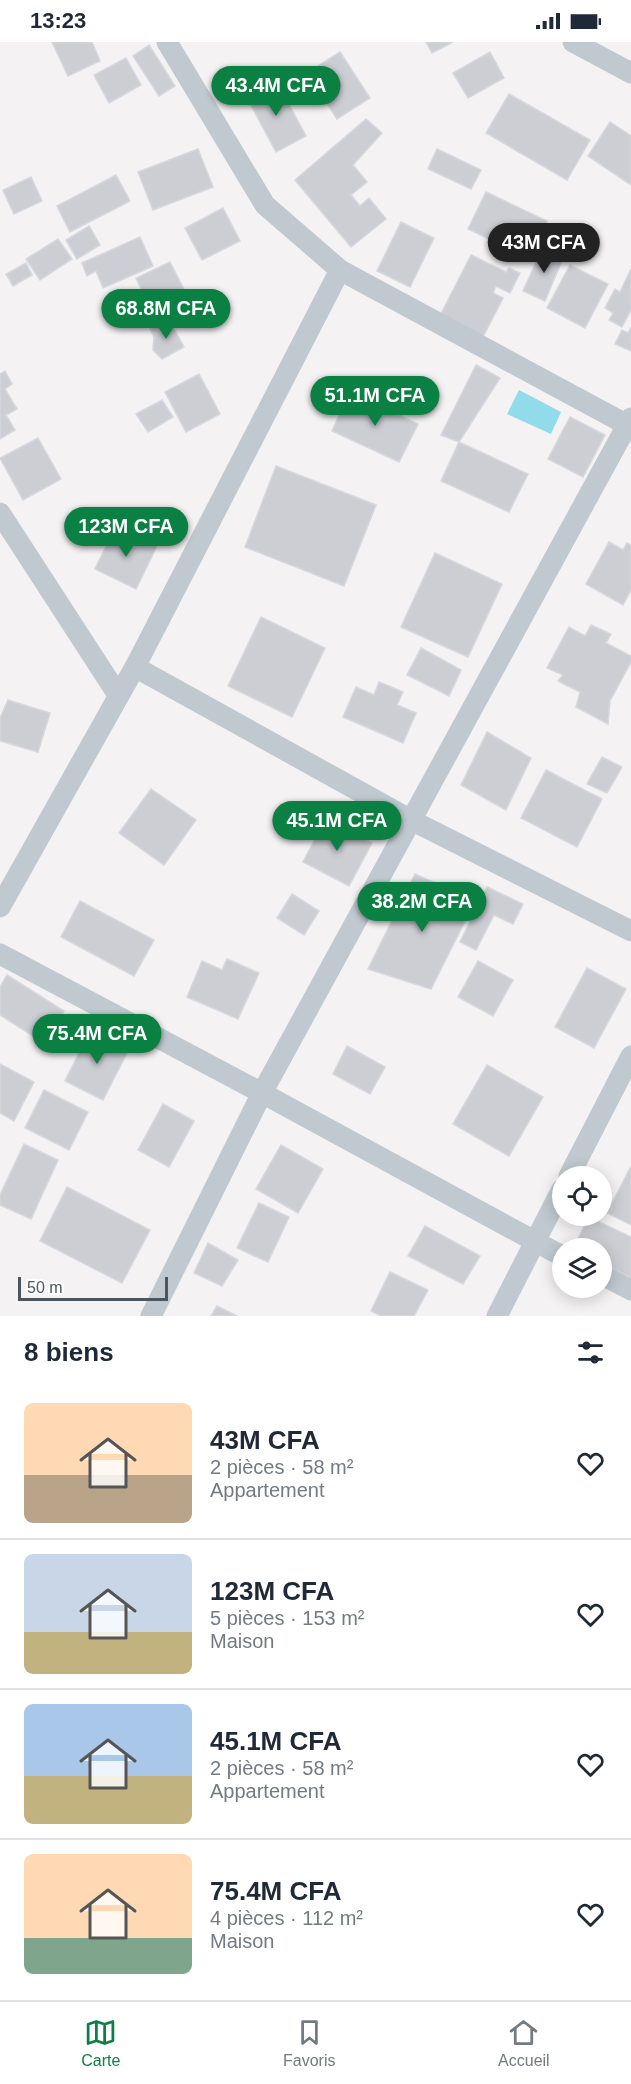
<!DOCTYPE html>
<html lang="fr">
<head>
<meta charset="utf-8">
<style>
	:root { --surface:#fff; --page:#f6f6f7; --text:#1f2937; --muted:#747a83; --line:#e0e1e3; --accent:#0b8043 }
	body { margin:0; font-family:Arial,sans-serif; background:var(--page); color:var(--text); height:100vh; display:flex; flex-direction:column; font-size:22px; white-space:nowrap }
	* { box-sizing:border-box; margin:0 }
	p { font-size:20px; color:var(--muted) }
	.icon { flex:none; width:33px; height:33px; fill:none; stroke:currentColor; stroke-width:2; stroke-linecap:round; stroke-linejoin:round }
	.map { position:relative; height:1274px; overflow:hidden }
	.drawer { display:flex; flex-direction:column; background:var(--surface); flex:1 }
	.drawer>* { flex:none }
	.controls { position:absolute; left:552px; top:1124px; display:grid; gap:12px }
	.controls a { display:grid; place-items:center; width:60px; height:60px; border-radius:50%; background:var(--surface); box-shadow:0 3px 15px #0003; font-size:30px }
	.scale { position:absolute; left:18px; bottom:15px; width:150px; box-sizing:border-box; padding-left:6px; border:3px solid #4a555f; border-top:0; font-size:16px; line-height:21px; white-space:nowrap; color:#4a555f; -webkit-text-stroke:4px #fff; paint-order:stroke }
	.price { position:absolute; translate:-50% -51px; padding:0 14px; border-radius:21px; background:var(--accent); color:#fff; font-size:20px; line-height:39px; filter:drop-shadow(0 2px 3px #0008) }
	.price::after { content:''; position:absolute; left:50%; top:36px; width:18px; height:14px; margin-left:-9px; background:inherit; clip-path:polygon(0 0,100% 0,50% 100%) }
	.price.selected { background:#222; color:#fff }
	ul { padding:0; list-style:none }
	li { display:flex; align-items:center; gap:18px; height:150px; padding:0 24px }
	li+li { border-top:2px solid var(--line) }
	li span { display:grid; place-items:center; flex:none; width:168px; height:120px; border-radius:9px; color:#555 }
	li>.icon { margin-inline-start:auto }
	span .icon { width:72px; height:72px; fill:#fffc; stroke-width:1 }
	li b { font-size:26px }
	h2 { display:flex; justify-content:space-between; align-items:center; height:72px; padding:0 24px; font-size:26px }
	.status { display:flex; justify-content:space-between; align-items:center; height:42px; padding:0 30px; background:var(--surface); direction:ltr }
	.status svg { height:16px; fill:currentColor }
	.tabs { display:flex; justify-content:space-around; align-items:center; height:84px; border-top:2px solid var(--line); background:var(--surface); font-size:16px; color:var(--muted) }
	.tabs a { display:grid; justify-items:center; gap:3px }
	.tabs .selected { color:var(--accent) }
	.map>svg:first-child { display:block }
	.water { fill:#91dbeb }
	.building { fill:#ccced4; stroke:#d6d8dd; stroke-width:1.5 }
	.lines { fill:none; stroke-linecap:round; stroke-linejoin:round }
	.street { stroke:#c0c9d0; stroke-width:21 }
</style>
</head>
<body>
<div class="status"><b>13:23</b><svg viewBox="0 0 49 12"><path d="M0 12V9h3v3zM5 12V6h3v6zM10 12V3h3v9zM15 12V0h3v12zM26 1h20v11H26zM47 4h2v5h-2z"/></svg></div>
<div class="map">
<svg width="631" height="1274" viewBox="0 0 631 1274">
	<rect width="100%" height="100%" fill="#f4f2f2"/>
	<polygon class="water" points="519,348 561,370 551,392 507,372"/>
	<g class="building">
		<polygon points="52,0 92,0 100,19 68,34"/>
		<polygon points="426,0 453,0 432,11"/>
		<polygon points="149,3 175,44 159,54 133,14"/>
		<polygon points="340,10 370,56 337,77 307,31"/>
		<polygon points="490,10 504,36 468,56 453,31"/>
		<polygon points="126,16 141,43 109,61 94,33"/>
		<polygon points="277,40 306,94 276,110 247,56"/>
		<polygon points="509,52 590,98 567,138 486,91"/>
		<polygon points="366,77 382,91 353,123 367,140 351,153 360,164 369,156 386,177 351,205 295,138"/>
		<polygon points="610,80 631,94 631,143 588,114"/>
		<polygon points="198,107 213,145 153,168 138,130"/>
		<polygon points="437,107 481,128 471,147 428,127"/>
		<polygon points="116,133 130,159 70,190 57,164"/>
		<polygon points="31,135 42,159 14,172 3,148"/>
		<polygon points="486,150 547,179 528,216 468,187"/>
		<polygon points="223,166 240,199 202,218 185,186"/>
		<polygon points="401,180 434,196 410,245 377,229"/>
		<polygon points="89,184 100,203 77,217 66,198"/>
		<polygon points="140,195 153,224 103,246 96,229 87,234 82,221"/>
		<polygon points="58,197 72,217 40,238 26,217"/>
		<polygon points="543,205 564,214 545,259 523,249"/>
		<polygon points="471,213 506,230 509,226 520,231 510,251 496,244 493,251 503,256 483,295 440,274"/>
		<polygon points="170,220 191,261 156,278 136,236"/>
		<polygon points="26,221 32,233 13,244 6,232"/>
		<polygon points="570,223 608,242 585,286 547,266"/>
		<polygon points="631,227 631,268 622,285 609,278 613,271 605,266 615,247 620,250"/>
		<polygon points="169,278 184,305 162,317 153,308 154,295 150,287"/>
		<polygon points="631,285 631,309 615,302 622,288 628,291"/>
		<polygon points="476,323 500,336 459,400 441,393"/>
		<polygon points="5,329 12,342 5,347 17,367 6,373 15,388 0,397 0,332"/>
		<polygon points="199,332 220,372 186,390 165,350"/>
		<polygon points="350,350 418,382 399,420 332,389"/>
		<polygon points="162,358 173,375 148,390 136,372"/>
		<polygon points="570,375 605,393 583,435 548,417"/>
		<polygon points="38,396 61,437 23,458 0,416"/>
		<polygon points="459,400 528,432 509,470 441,439"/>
		<polygon points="276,424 376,463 344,544 245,505"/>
		<polygon points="116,484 157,504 136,547 95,527"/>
		<polygon points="609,500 623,508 627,501 631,503 631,548 623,563 586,542"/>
		<polygon points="435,511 502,542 468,615 401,585"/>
		<polygon points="261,575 325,606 292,675 228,644"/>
		<polygon points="591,583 611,592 606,601 631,614 631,620 610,659 608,682 576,665 580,650 558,639 563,633 547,626 569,585 585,594"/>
		<polygon points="421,606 461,628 449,654 407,633"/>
		<polygon points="379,640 403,650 397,663 416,671 403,701 343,675 356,645 374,653"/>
		<polygon points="8,658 50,671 38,710 0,699 0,676"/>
		<polygon points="487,690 531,716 506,768 461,743"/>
		<polygon points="602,715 622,725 607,751 587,742"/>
		<polygon points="546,728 602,757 577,805 521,776"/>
		<polygon points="151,747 196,778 164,823 119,791"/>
		<polygon points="326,776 372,801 349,844 303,820"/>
		<polygon points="415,832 475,859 431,947 368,927"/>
		<polygon points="487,845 523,862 513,882 494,873 476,908 460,900"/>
		<polygon points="292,852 319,869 304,893 277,876"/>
		<polygon points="80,859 154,898 134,934 61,895"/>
		<polygon points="227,917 259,931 238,977 187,955 202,919 222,928"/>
		<polygon points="478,919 513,938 493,974 458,955"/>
		<polygon points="587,926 626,947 594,1006 555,985"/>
		<polygon points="7,933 64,969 44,1001 0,973 0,945"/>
		<polygon points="91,987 129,1007 103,1058 65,1039"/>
		<polygon points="347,1004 385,1025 370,1052 333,1032"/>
		<polygon points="0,1022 34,1040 14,1079 0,1071"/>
		<polygon points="487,1023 543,1055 509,1114 453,1082"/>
		<polygon points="44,1048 88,1070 69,1108 25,1086"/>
		<polygon points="163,1062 194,1079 169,1125 138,1108"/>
		<polygon points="24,1102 58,1118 31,1177 0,1163 0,1153"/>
		<polygon points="281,1103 323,1127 298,1171 256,1147"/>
		<polygon points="631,1124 631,1183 607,1171"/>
		<polygon points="67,1145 150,1188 122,1241 40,1199"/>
		<polygon points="259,1161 289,1175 268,1220 237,1206"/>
		<polygon points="589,1175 631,1195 631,1236 602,1221 602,1206 573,1206"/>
		<polygon points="425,1184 480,1214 463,1242 408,1214"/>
		<polygon points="208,1201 238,1218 222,1244 194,1231"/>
		<polygon points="390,1230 428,1248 414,1274 381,1274 371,1269"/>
		<polygon points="217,1264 237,1274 211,1274"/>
	</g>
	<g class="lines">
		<g class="street">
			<polyline points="167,0 265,163 340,228 631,385"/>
			<polyline points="573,0 631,31"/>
			<polyline points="0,471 118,653"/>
			<polyline points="135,625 411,778 631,889"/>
			<polyline points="0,865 135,625 340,228"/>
			<polyline points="0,912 262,1051 562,1214"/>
			<polyline points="569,1134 631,1014"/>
			<polyline points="602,1233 631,1248"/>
			<polyline points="151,1274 262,1051 631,376"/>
			<polyline points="497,1274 562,1147"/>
		</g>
	</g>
</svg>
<div class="controls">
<a><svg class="icon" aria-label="locate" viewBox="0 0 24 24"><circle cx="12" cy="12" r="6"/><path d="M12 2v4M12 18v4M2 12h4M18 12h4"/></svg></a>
<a><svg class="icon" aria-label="layers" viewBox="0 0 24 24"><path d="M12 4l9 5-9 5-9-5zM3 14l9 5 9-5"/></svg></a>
</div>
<div class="scale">50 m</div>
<b class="price" style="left:276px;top:75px">43.4M CFA</b>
<b class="price selected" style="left:544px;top:232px">43M CFA</b>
<b class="price" style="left:166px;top:298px">68.8M CFA</b>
<b class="price" style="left:375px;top:385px">51.1M CFA</b>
<b class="price" style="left:126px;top:516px">123M CFA</b>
<b class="price" style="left:337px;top:810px">45.1M CFA</b>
<b class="price" style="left:422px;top:891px">38.2M CFA</b>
<b class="price" style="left:97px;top:1023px">75.4M CFA</b>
</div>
<section class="drawer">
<h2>8 biens<svg class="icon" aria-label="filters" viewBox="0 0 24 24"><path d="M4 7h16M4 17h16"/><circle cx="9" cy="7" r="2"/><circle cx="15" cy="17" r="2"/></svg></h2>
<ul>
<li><span style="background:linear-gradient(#ffd9b3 60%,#b9a48a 0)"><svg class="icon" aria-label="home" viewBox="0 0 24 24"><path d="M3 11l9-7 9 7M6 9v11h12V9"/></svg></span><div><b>43M CFA</b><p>2 pièces · 58 m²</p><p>Appartement</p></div><svg class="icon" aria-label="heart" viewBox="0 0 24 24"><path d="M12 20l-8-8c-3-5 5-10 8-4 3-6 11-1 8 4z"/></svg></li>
<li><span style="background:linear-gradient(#c9d6e8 65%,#c2b280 0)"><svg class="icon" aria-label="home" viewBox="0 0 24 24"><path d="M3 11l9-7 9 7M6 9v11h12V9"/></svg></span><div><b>123M CFA</b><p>5 pièces · 153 m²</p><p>Maison</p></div><svg class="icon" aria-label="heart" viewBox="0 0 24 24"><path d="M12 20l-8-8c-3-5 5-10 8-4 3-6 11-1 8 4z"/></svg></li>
<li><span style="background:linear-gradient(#a9c7e8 60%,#c2b280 0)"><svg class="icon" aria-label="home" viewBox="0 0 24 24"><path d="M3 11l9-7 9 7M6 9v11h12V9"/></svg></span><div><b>45.1M CFA</b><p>2 pièces · 58 m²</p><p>Appartement</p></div><svg class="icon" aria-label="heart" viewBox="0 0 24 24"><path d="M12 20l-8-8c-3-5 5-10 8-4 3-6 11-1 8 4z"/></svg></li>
<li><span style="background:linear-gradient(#ffd9b3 70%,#7fa58c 0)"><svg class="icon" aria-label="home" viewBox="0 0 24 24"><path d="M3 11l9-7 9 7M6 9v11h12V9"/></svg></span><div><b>75.4M CFA</b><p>4 pièces · 112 m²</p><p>Maison</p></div><svg class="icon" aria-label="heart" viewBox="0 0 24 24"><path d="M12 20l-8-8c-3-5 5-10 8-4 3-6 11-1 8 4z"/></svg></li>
</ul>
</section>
<nav class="tabs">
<a class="selected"><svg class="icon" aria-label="map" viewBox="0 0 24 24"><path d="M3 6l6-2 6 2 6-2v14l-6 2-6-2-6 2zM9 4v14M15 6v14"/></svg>Carte</a>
<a><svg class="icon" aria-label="saved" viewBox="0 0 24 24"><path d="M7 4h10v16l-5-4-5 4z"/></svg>Favoris</a>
<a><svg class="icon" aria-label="home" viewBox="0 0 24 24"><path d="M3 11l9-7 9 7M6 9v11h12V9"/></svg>Accueil</a>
</nav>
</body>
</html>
